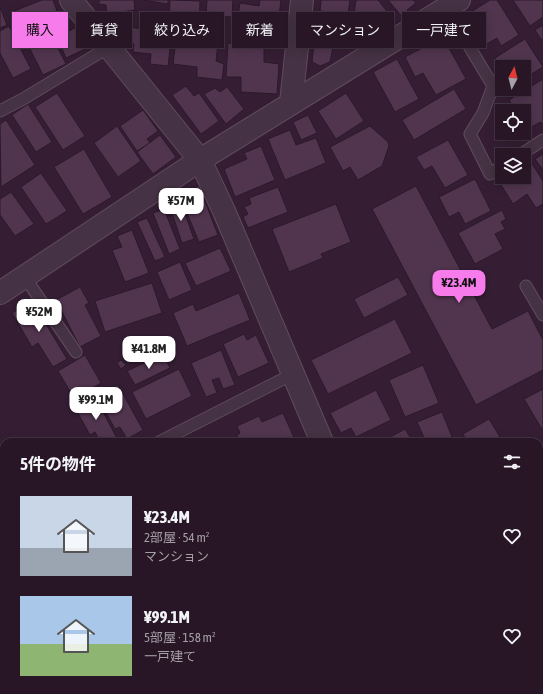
<!DOCTYPE html>
<html lang="ja">
<head>
<meta charset="utf-8">
<style>
	:root { --surface:#281627; --page:#342333; --text:#f1f3f6; --muted:#a59fa7; --line:#443544; --accent:#f87bec }
	body { margin:0; font-family:"Asap Condensed","Noto Sans JP",sans-serif; background:var(--page); color:var(--text); height:100vh; display:flex; flex-direction:column; font-size:15px; white-space:nowrap }
	* { box-sizing:border-box; margin:0 }
	p { font-size:13px; color:var(--muted) }
	.icon { flex:none; width:22px; height:22px; fill:none; stroke:currentColor; stroke-width:2; stroke-linecap:round; stroke-linejoin:round }
	.map { position:relative; flex:1; overflow:hidden }
	.drawer { position:absolute; left:0px; top:438px; width:543px; height:256px; display:flex; flex-direction:column; background:var(--surface); border-radius:12px 12px 0 0; box-shadow:0 2px 10px #0003,0 0 0 1px var(--line) }
	.drawer>* { flex:none }
	.guide { position:absolute; left:12px; top:12px; width:519px; height:36px; display:flex; gap:8px }
	.needle { width:26px; rotate:7deg }
	.controls { position:absolute; left:495px; top:60px; display:grid; gap:8px }
	.controls a { display:grid; place-items:center; width:36px; height:36px; border-radius:0px; background:var(--surface); box-shadow:0 2px 10px #0003,0 0 0 1px var(--line); font-size:20px }
	.price { position:absolute; translate:-50% -34px; padding:0 9px; border-radius:8px; background:#fff; color:#222; font-size:13px; line-height:26px; filter:drop-shadow(0 1px 2px #0008) }
	.price::after { content:''; position:absolute; left:50%; top:24px; width:12px; height:9px; margin-left:-6px; background:inherit; clip-path:polygon(0 0,100% 0,50% 100%) }
	.price.active { background:var(--accent); color:#111 }
	ul { padding:0; list-style:none }
	li { display:flex; align-items:center; gap:12px; height:100px; padding:0 20px }
	li span { display:grid; place-items:center; flex:none; width:112px; height:80px; border-radius:0px; color:#555 }
	li>.icon { margin-inline-start:auto }
	span .icon { width:48px; height:48px; fill:#fffc; stroke-width:1 }
	li b { font-size:17px }
	h2 { display:flex; justify-content:space-between; align-items:center; height:48px; padding:0 20px; font-size:17px }
	.pill { padding:0 14px; border-radius:0px; background:var(--surface); box-shadow:0 2px 10px #0003,0 0 0 1px var(--line); font-size:14px; line-height:36px }
	.pill.active { background:var(--accent); color:#111 }
	.map>svg:first-child { display:block }
	.building { fill:#51354f; stroke:#2c192a }
	.lines { fill:none; stroke-linecap:round; stroke-linejoin:round }
	.lane-casing { stroke:#614c5f; stroke-width:13 }
	.street-casing { stroke:#614c5f; stroke-width:24 }
	.lane { stroke:#453244; stroke-width:11 }
	.street { stroke:#453244; stroke-width:22 }
</style>
</head>
<body>
<div class="map">
<svg width="543" height="694" viewBox="0 0 543 694">
	<rect width="100%" height="100%" fill="#351e34"/>
	<g class="building">
		<polygon points="42,0 53,0 61,22 23,37 14,11"/>
		<polygon points="99,0 134,0 135,10 107,14 106,5 99,4"/>
		<polygon points="143,0 168,0 168,4"/>
		<polygon points="170,0 200,1 199,29 169,27"/>
		<polygon points="207,0 233,0 232,17 206,15"/>
		<polygon points="260,0 281,0 277,32 262,30 253,38 241,36 236,29 240,3 259,6"/>
		<polygon points="321,0 350,0 348,14 320,11"/>
		<polygon points="356,0 378,0 394,20 383,29 378,24 373,25 366,15 354,14"/>
		<polygon points="388,0 413,0 416,3 407,10 409,12 403,18"/>
		<polygon points="490,0 497,0 519,35 501,46 497,38 482,47 463,17"/>
		<polygon points="513,0 543,0 543,17 530,26"/>
		<polygon points="0,7 7,25 0,28"/>
		<polygon points="338,15 361,18 358,44 334,42 330,62 320,66 312,62 316,23 335,25"/>
		<polygon points="543,25 543,42 535,30"/>
		<polygon points="9,26 31,69 13,78 0,53 0,31"/>
		<polygon points="79,26 89,47 66,58 57,37"/>
		<polygon points="129,27 172,33 168,66 150,64 151,54 133,52 134,44 127,40"/>
		<polygon points="443,37 466,79 436,95 423,73 415,77 405,57"/>
		<polygon points="53,38 66,64 43,75 30,49"/>
		<polygon points="176,39 218,43 216,61 224,64 222,80 197,77 197,67 173,64"/>
		<polygon points="525,39 543,67 524,79 524,67 502,67 502,69 495,58"/>
		<polygon points="228,43 264,45 264,62 279,64 277,94 241,92 241,77 226,77"/>
		<polygon points="397,59 419,99 395,112 373,72"/>
		<polygon points="543,79 543,124 540,122 524,132 524,111 516,111 509,100"/>
		<polygon points="186,86 194,96 199,93 219,121 201,134 172,95"/>
		<polygon points="227,87 244,109 226,124 204,94 215,88 220,92"/>
		<polygon points="454,89 466,109 414,140 402,120"/>
		<polygon points="57,93 85,136 63,150 35,107"/>
		<polygon points="346,93 364,121 336,139 318,111"/>
		<polygon points="28,104 52,142 36,152 12,115"/>
		<polygon points="143,110 158,131 147,139 150,143 137,151 120,126"/>
		<polygon points="308,115 317,133 301,140 293,122"/>
		<polygon points="6,120 35,165 1,187 0,124"/>
		<polygon points="117,126 141,161 118,177 94,143"/>
		<polygon points="370,126 388,142 389,146 382,166 358,180 350,167 343,171 330,147"/>
		<polygon points="290,130 296,145 316,138 326,163 285,180 268,139"/>
		<polygon points="503,133 523,133 508,142"/>
		<polygon points="160,135 176,157 153,174 137,152"/>
		<polygon points="448,140 468,175 445,188 432,166 424,170 416,157"/>
		<polygon points="261,146 275,180 235,197 224,169 247,159 244,153"/>
		<polygon points="84,149 112,197 83,214 54,167"/>
		<polygon points="543,154 543,170 535,159"/>
		<polygon points="529,159 543,181 543,204 536,208 527,194 513,204 498,180 502,177 524,177 524,163"/>
		<polygon points="41,173 67,211 46,224 21,187"/>
		<polygon points="475,179 491,211 465,224 459,212 449,217 439,197"/>
		<polygon points="199,186 218,235 199,242 179,194"/>
		<polygon points="416,186 492,329 528,311 543,340 543,370 476,405 372,209"/>
		<polygon points="278,187 288,212 248,228 243,217 248,214 244,207 251,204 249,198"/>
		<polygon points="11,192 34,224 15,236 0,215 0,199"/>
		<polygon points="180,200 194,239 182,243 169,204"/>
		<polygon points="336,204 351,242 321,254 323,258 289,272 272,229"/>
		<polygon points="164,209 180,249 169,254 153,213"/>
		<polygon points="502,210 506,219 501,222 505,229 495,234 503,249 475,264 458,233"/>
		<polygon points="147,218 165,257 155,261 137,222"/>
		<polygon points="132,230 149,273 125,282 112,250 122,247 117,236"/>
		<polygon points="220,248 231,271 196,286 185,263"/>
		<polygon points="180,262 192,290 169,300 157,272"/>
		<polygon points="398,277 408,295 364,318 354,299"/>
		<polygon points="152,283 162,313 105,332 95,301"/>
		<polygon points="80,287 89,303 85,305 101,336 80,347 56,300"/>
		<polygon points="239,293 250,320 187,346 173,313 193,304 196,311"/>
		<polygon points="32,301 67,359 53,367 38,343 32,347 12,313"/>
		<polygon points="395,319 412,353 328,394 311,360"/>
		<polygon points="244,334 247,340 256,335 269,363 238,377 223,344"/>
		<polygon points="221,350 235,385 223,389 219,378 212,380 217,393 206,397 191,363"/>
		<polygon points="163,354 170,368 135,385 127,371"/>
		<polygon points="85,355 101,383 74,398 58,371"/>
		<polygon points="121,360 126,365 121,369 117,363"/>
		<polygon points="423,365 439,403 405,417 389,380"/>
		<polygon points="179,369 192,396 146,419 132,392"/>
		<polygon points="118,385 143,430 127,439 120,427 115,429 97,396"/>
		<polygon points="543,389 543,431 524,399"/>
		<polygon points="376,390 391,420 356,437 351,428 341,433 330,413"/>
		<polygon points="95,397 119,442 100,442 95,432 90,435 75,408"/>
		<polygon points="442,412 454,442 426,442 417,422"/>
		<polygon points="283,413 296,442 240,442 237,435 240,433 237,426 259,416 262,422"/>
		<polygon points="489,419 503,442 467,442 463,434"/>
		<polygon points="405,429 413,442 381,442"/>
		<polygon points="543,443 543,462 539,464 539,445"/>
		<polygon points="4,484 4,502 0,495 0,486"/>
		<polygon points="543,504 543,545 539,539 539,507"/>
		<polygon points="542,562 543,605 539,608 539,564"/>
		<polygon points="541,662 543,663 543,694 510,694 511,692 515,690 539,690 539,666"/>
		<polygon points="2,665 4,670 4,687 0,689 0,666"/>
		<polygon points="91,690 100,690 102,694 84,694"/>
		<polygon points="117,690 145,690 147,694 112,694"/>
		<polygon points="266,690 297,690 300,694 260,694"/>
		<polygon points="321,690 346,690 340,694 324,694"/>
		<polygon points="378,690 405,690 408,694 371,694"/>
	</g>
	<g class="lines">
		<defs>
			<g id="lane">
				<polyline points="446,8 493,86 483,113 470,134 490,174 502,166"/>
				<polyline points="0,111 23,99 109,47"/>
				<polyline points="520,155 543,140"/>
				<polyline points="24,276 76,352"/>
				<polyline points="526,286 543,315"/>
				<polyline points="159,442 293,374"/>
				<polyline points="0,523 4,521"/>
			</g>
			<g id="street">
				<polyline points="71,0 200,160 224,211 322,442"/>
				<polyline points="291,103 302,0"/>
				<polyline points="0,293 200,160 459,0"/>
				<polyline points="539,487 543,484"/>
				<polyline points="0,619 4,626"/>
				<polyline points="38,690 40,694"/>
				<polyline points="450,690 453,694"/>
				<polyline points="231,694 237,690"/>
			</g>
		</defs>
		<use href="#lane" class="lane-casing"/>
		<use href="#street" class="street-casing"/>
		<use href="#lane" class="lane"/>
		<use href="#street" class="street"/>
	</g>
</svg>
<div class="controls">
<a><svg class="needle" viewBox="-14 -14 28 28"><path d="M0-13l5 13h-10z" fill="#e53935"/><path d="M0 13l5-13h-10z" fill="#a59fa7"/></svg></a>
<a><svg class="icon" aria-label="locate" viewBox="0 0 24 24"><circle cx="12" cy="12" r="6"/><path d="M12 2v4M12 18v4M2 12h4M18 12h4"/></svg></a>
<a><svg class="icon" aria-label="layers" viewBox="0 0 24 24"><path d="M12 4l9 5-9 5-9-5zM3 14l9 5 9-5"/></svg></a>
</div>
<b class="price" style="left:181px;top:222px">¥57M</b>
<b class="price active" style="left:459px;top:304px">¥23.4M</b>
<b class="price" style="left:39px;top:333px">¥52M</b>
<b class="price" style="left:149px;top:370px">¥41.8M</b>
<b class="price" style="left:96px;top:421px">¥99.1M</b>
<div class="guide">
<a class="pill active">購入</a>
<a class="pill">賃貸</a>
<a class="pill">絞り込み</a>
<a class="pill">新着</a>
<a class="pill">マンション</a>
<a class="pill">一戸建て</a>
</div>
<section class="drawer">
<h2>5件の物件<svg class="icon" aria-label="filters" viewBox="0 0 24 24"><path d="M4 7h16M4 17h16"/><circle cx="9" cy="7" r="2"/><circle cx="15" cy="17" r="2"/></svg></h2>
<ul>
<li><span style="background:linear-gradient(#c9d6e8 65%,#9aa5b1 0)"><svg class="icon" aria-label="home" viewBox="0 0 24 24"><path d="M3 11l9-7 9 7M6 9v11h12V9"/></svg></span><div><b>¥23.4M</b><p>2部屋 · 54 m²</p><p>マンション</p></div><svg class="icon" aria-label="heart" viewBox="0 0 24 24"><path d="M12 20l-8-8c-3-5 5-10 8-4 3-6 11-1 8 4z"/></svg></li>
<li><span style="background:linear-gradient(#a9c7e8 60%,#8fb573 0)"><svg class="icon" aria-label="home" viewBox="0 0 24 24"><path d="M3 11l9-7 9 7M6 9v11h12V9"/></svg></span><div><b>¥99.1M</b><p>5部屋 · 158 m²</p><p>一戸建て</p></div><svg class="icon" aria-label="heart" viewBox="0 0 24 24"><path d="M12 20l-8-8c-3-5 5-10 8-4 3-6 11-1 8 4z"/></svg></li>
</ul>
</section>
</div>
</body>
</html>
